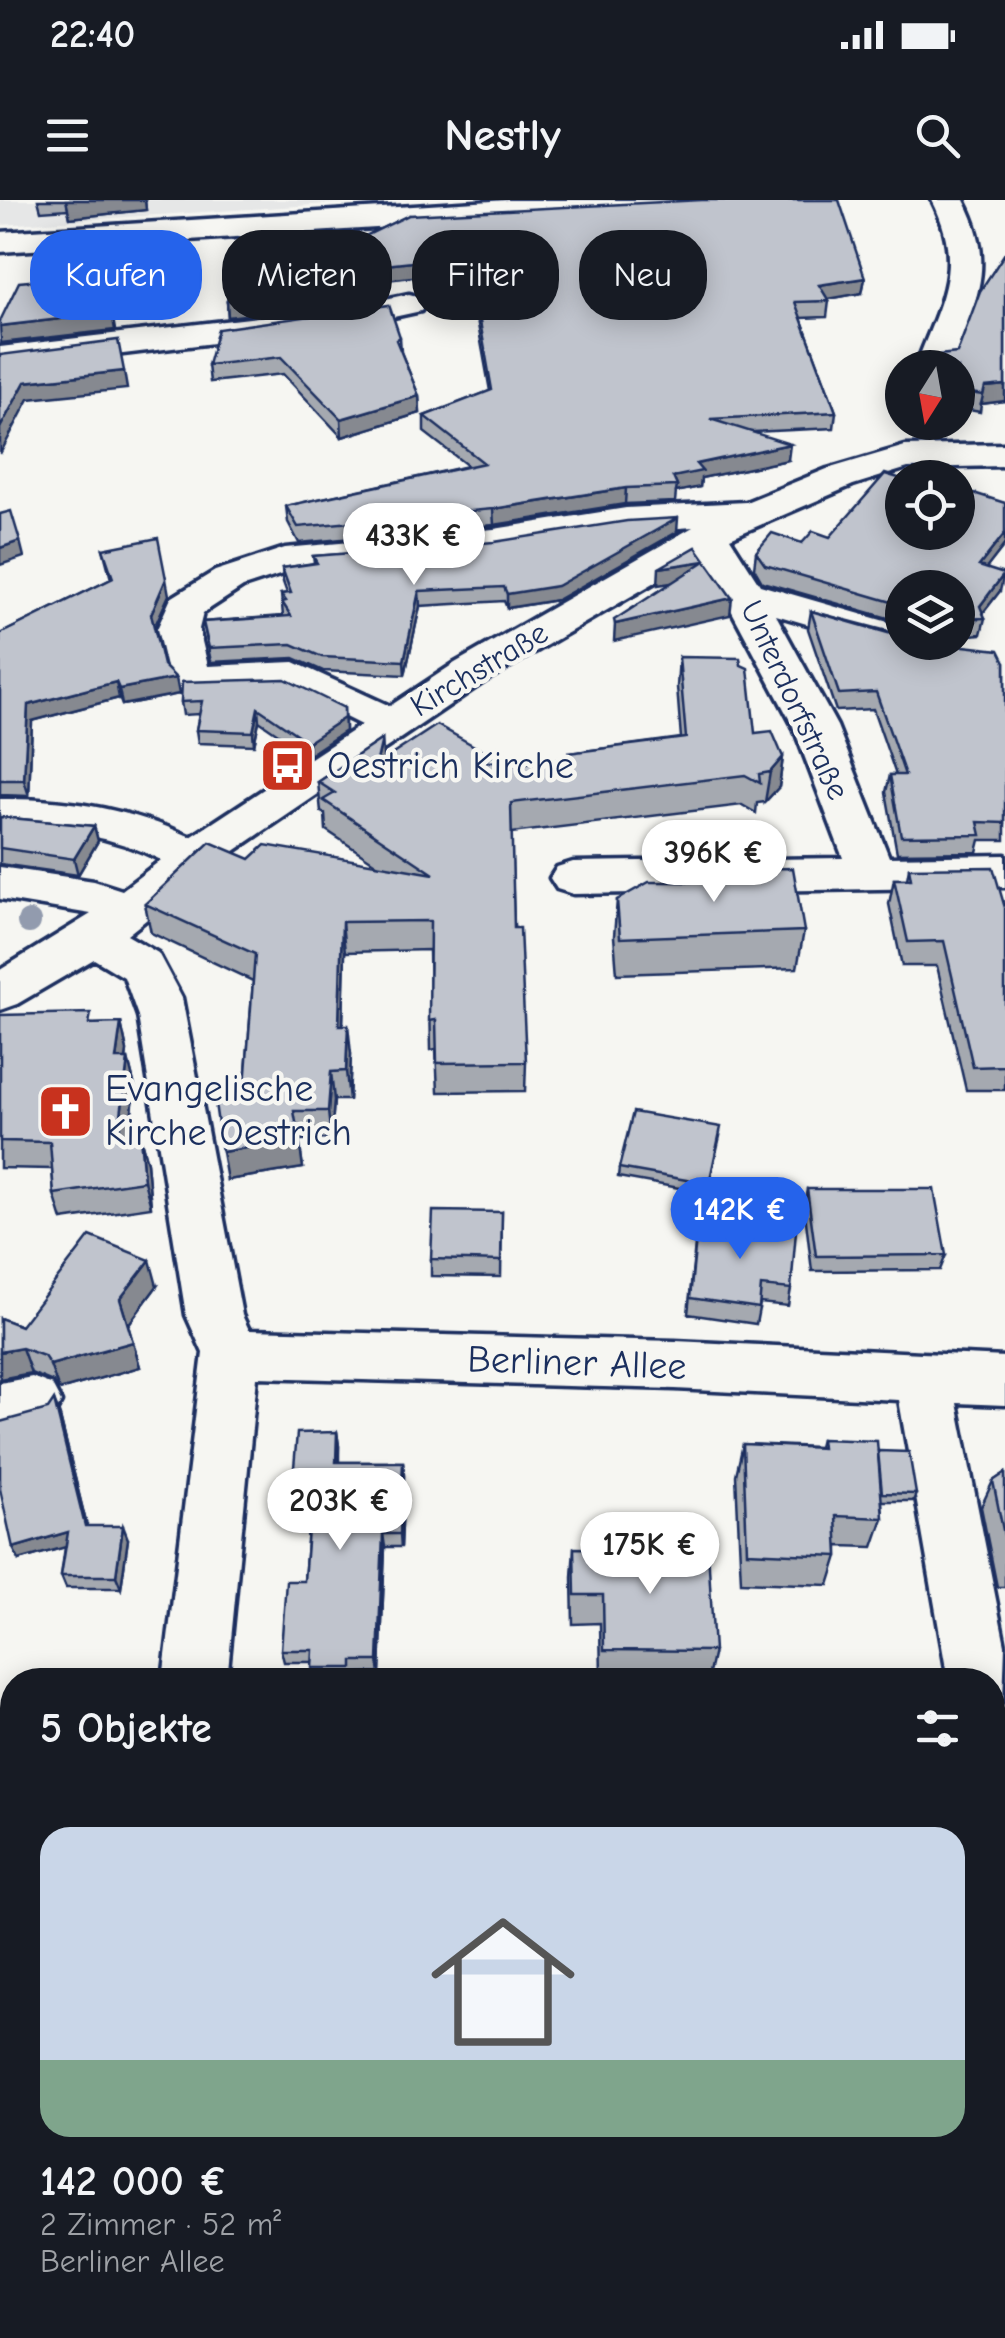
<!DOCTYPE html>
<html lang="de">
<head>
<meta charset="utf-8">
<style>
	:root { --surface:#171b24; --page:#20242c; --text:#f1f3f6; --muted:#9ea1a6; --accent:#2563eb }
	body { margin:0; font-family:"Comic Neue",sans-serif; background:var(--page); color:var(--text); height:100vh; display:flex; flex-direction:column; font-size:38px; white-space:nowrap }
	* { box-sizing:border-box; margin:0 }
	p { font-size:32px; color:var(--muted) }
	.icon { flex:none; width:55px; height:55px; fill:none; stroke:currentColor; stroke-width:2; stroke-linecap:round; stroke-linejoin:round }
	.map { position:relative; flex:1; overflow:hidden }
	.drawer { position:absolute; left:0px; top:1468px; width:1005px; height:672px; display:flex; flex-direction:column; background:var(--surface); border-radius:40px 40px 0 0; box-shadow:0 5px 25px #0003 }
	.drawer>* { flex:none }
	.top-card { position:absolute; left:30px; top:30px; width:945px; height:90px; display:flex; gap:20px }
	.needle { width:65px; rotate:191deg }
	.tools { position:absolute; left:885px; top:150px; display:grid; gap:20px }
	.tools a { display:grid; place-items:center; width:90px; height:90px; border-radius:50%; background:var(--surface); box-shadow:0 5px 25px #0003; font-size:50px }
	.price { position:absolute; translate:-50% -85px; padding:0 22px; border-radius:35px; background:#fff; color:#222; font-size:32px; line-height:65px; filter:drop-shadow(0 2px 5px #0008) }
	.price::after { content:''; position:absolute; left:50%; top:60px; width:30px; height:22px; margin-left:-15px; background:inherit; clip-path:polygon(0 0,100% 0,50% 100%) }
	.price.current { background:var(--accent); color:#fff }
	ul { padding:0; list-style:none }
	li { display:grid; align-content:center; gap:20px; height:530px; padding:0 40px }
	li span { display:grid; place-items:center; height:310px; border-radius:30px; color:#555 }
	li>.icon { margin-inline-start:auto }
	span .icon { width:180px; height:180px; fill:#fffc; stroke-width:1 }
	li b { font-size:42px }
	h2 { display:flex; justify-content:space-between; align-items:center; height:120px; padding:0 40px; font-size:42px }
	.tag { padding:0 35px; border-radius:40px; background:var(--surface); box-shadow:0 5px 25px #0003; font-size:35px; line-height:90px }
	.tag.current { background:var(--accent); color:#fff }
	.status { display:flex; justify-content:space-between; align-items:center; height:70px; padding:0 50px; background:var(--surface); direction:ltr }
	.status svg { height:28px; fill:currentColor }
	header { display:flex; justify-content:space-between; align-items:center; height:130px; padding:0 40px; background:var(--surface); font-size:45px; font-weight:600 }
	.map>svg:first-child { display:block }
	.built { fill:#e6e7e7 }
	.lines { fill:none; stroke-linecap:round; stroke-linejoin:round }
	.minor-casing { stroke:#1b2f5e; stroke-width:7 }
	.minor { fill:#f6f6f2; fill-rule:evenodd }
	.tree { fill:#929bae }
	.wall { fill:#a5a9b0; stroke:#1b2f5e; stroke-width:2.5 }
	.shaded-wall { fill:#868990; stroke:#1b2f5e; stroke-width:2.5 }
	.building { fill:#c0c4cd; stroke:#1b2f5e; stroke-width:2.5 }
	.labels { text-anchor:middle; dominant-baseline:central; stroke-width:9; stroke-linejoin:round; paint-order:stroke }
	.far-street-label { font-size:32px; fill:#1b2f5e; stroke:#f6f6f2 }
	.poi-label { font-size:38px; fill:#1b2f5e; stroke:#f6f6f2; text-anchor:start }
	.street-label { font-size:38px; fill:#1b2f5e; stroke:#f6f6f2 }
</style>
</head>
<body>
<div class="status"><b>22:40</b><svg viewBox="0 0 49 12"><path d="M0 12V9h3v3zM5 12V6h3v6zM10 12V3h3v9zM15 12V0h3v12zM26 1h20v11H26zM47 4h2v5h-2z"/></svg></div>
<header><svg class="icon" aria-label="menu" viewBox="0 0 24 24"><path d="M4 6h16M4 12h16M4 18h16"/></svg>Nestly<svg class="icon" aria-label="search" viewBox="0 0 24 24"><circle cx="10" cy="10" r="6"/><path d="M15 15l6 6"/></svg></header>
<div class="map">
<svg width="1005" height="2138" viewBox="0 0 1005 2138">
	<rect width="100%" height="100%" fill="#f6f6f2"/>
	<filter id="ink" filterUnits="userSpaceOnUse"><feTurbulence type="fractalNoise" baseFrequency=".01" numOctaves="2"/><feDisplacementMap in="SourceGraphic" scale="20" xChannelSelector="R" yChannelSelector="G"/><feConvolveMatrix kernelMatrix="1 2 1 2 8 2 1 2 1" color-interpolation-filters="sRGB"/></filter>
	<g filter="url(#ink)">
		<polygon class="built" points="0,0 391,0 0,25"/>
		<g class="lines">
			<defs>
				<g id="minor">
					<polygon points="508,0 742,0 737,7 726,10 564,16 0,52 0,32"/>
					<path d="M 932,0 L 964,0 C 999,67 974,103 950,168 L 915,168 C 939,104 966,67 932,0 Z"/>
					<polygon points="409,94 421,97 426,104 421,111 352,126 0,169 0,147 352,106"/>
					<path d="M 1005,244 L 1005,266 L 908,268 L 853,285 L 730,338 L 760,385 L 902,426 L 902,442 L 920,442 L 917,448 L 902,452 L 776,415 L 837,526 L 889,657 L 1005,655 L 1005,687 L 573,694 L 557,689 L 550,678 L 557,667 L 573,662 L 843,658 L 793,526 L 702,355 L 485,481 L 224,658 L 127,735 L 158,753 L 182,798 L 242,1115 L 249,1130 L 675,1141 L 1005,1157 L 1005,1205 L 957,1203 L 1005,1445 L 1003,1501 L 992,1505 L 992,1480 L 948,1480 L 899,1200 L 675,1189 L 257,1177 L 227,1480 L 163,1480 L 203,1153 L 186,1115 L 138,816 L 124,777 L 94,759 L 17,804 L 0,810 L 0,770 L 91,714 L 0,699 L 0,667 L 94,681 L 122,690 L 161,660 C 111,634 56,628 0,629 L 0,599 C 66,598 131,609 191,637 L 361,525 L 287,488 L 190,493 L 175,489 L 169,480 L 157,429 L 171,398 L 215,371 L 285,348 L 494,329 L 626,308 L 746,302 L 827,269 L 905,246 ZM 693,327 L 455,463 L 390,506 L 294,462 L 208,466 L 199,429 L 203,413 L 243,387 L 304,367 L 494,353 L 626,332 Z"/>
					<polygon points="32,1177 52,1185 61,1202 52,1219 0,1233 0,1183"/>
					<polygon points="992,1518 1005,1523 1005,1614 999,1616 992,1614"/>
					<polygon points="0,1927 12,1928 12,2002 0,2001"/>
					<polygon points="88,2128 166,2128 165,2138 87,2138"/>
				</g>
			</defs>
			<use href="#minor" class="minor-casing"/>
			<use href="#minor" class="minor"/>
		</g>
		<circle class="tree" cx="29" cy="722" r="12"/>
		<g class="wall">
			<polygon points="38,0 145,0 146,10 70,18 68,9 41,11"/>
			<polygon points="409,15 865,78 862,93 828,99 829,101 827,117 801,118 836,212 834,228 752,232 788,260 701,278 700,287 676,292 675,302 625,304 494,325 299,343 288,322 286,306 468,266 424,232 424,216 490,191 475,108 449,73 380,80 381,96 351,102 228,117 227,101 254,68 310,63"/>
			<polygon points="1005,53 1005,201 981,204 980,212 958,208 957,153"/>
			<polygon points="400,137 401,152 419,196 420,213 342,237 283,174 210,182 208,165"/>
			<polygon points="1005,303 1005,344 986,368 1000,391 983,413 985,418 981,434 958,436 958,388 902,388 902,422 762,382 754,368 756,352 830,337 902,332"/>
			<polygon points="677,332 557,400 507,408 504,401 420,406 405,475 323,471 294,458 211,462 203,422 283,416 281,394 287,393 283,382 282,368 314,363 313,356"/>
			<polygon points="103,349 169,395 154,428 163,465 179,494 122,505 119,498 32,521 29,596 0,595 0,434 111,379"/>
			<polygon points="811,411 1005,462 1005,640 980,640 977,652 897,653 886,592 890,575 896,575 873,509 836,511 808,429"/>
			<polygon points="679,457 755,533 783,557 779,587 765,602 757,603 756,613 742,605 511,633 514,728 526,862 525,891 438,892 436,849 431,850 429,750 345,752 343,825 351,854 349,900 334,900 331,939 299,940 303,968 227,980 244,899 253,781 151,733 145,704 250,659 377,664 326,630 325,614 321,612 318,582 382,539 383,560 492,562 507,565 568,558 568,553 681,538 677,487"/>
			<polygon points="182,482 345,521 345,531 309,555 259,521 254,545 198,543 196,530 199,514 183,515 181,502"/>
			<polygon points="0,617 94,626 98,641 78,675 0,664"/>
			<polygon points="909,668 1005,708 1005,890 966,890 937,766 902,766 889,704 894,679 907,679"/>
			<polygon points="690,670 804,731 797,768 617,774 614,736 617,700 689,682"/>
			<polygon points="0,815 94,824 121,823 127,851 126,859 128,859 135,887 129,938 140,937 147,963 151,1007 62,1020 54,994 52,969 0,968"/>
			<polygon points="720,936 707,993 618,977 619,968"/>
			<polygon points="807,989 946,1055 940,1070 812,1071 804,1005"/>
			<polygon points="502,1012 501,1077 431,1076 431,1059"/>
			<polygon points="696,1035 791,1089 788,1106 760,1103 756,1124 688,1114"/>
			<polygon points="157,1086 128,1125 140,1167 59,1190 53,1182 31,1173 0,1179 0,1118 21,1126"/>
			<polygon points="59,1213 87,1326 128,1339 121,1388 66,1388 61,1376 65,1347 19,1360"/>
			<polygon points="337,1232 339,1246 339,1262 403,1262 404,1276 401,1347 385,1347 380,1472 355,1473 355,1480 314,1480 312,1462 284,1462 281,1450 304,1381 309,1316 294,1316 291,1302"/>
			<polygon points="821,1239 878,1251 916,1294 913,1301 882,1301 883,1318 873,1347 838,1346 838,1356 829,1385 741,1382 736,1275 743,1244 819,1247"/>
			<polygon points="1005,1273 1005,1387 997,1387 981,1307 993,1281"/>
			<polygon points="574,1348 714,1451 708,1478 601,1477 600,1423 573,1424 572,1377"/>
			<polygon points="992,1579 1003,1594 1005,1595 1005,1656 992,1656"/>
			<polygon points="864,2128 944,2128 946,2138 866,2138"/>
		</g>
		<g class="shaded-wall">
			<polygon points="66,0 145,0 146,10 70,18"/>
			<polygon points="449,58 449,73 376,81 375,66"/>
			<polygon points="865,78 862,93 817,101 819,85"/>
			<polygon points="380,81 381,96 351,102 228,117 227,101"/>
			<polygon points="112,113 115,130 1,143 0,126"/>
			<polygon points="124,171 127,189 29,199 0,254 0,228 25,182"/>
			<polygon points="1005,185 1005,201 981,204 985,187"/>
			<polygon points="419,196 420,213 342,237 341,219"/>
			<polygon points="790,244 788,260 701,278 700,287 676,292 677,286 673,277 696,264"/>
			<polygon points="626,288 625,304 494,325 493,309"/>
			<polygon points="678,318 677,332 557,400 507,408 507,394"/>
			<polygon points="1005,333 1005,344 975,383 979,366"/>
			<polygon points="20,341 24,357 0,365 0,348"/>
			<polygon points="705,361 703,378 658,385 659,368"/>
			<polygon points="1004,374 1000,391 979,418 980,406"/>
			<polygon points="166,379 169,395 153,430 151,414"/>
			<polygon points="419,391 420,406 405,475 404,461"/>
			<polygon points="732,398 730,415 614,441 615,424"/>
			<polygon points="176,478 179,494 122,505 119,489"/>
			<polygon points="116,482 119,498 32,521 29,596 24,580 28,505"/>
			<polygon points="258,508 259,521 254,545 253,532"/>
			<polygon points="344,508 345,531 309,555 308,542"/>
			<polygon points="382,539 384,569 376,565"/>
			<polygon points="783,557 779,587 765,602 770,572"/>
			<polygon points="94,626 98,641 78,675 74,659"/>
			<polygon points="342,722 345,752 342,854 339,825"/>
			<polygon points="121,823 127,851 122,887 116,859"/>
			<polygon points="348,825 351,854 349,900 346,871"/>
			<polygon points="128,859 135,887 125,966 118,939"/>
			<polygon points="331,872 334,900 331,939 328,911"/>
			<polygon points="140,937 147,963 151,1007 144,981"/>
			<polygon points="299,939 303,968 227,980 222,952"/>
			<polygon points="150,1060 157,1086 128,1125 120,1099"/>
			<polygon points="133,1142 140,1167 59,1190 50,1165"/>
			<polygon points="22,1148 31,1173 0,1179 0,1152"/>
			<polygon points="54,1200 59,1213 90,1339 85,1326"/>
			<polygon points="337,1232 339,1246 338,1276 336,1262"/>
			<polygon points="403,1262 404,1276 401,1347 400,1334"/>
			<polygon points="123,1326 128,1339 121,1388 116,1376"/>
			<polygon points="68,1332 73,1345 19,1360 13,1348"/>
			<polygon points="383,1334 385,1347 380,1472 378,1461"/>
			<polygon points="0,2016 12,2033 12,2067 3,2054"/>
			<polygon points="12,2121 12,2128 25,2128 18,2135 18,2138 5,2138 6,2128"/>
		</g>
		<g class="building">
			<polygon points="702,0 839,0 865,78 819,85 829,101 795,102 836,212 710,219 790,244 696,264 702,271 673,277 677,286 626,288 493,309 298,327 286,306 484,263 424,216 492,190 475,93 449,58 375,66 380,81 350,87 227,101 238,61 254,68 310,63 409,15"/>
			<polygon points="1005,53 1005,185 985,187 983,195 958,191 958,168 931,168 939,155 957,153 980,91"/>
			<polygon points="104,74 112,113 0,126 0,121 19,82"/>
			<polygon points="389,105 400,137 396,140 419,196 341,219 281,157 208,165 218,129"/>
			<polygon points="118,140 124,171 25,182 0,228 0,155"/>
			<polygon points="885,274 902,279 902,332 958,332 958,288 1005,303 1005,333 979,366 1004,374 980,406 985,418 958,419 958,388 902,388 902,405 765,365 756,352 772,333 802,343 813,331 830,337"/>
			<polygon points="11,311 20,341 0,348 0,314"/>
			<polygon points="678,318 557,386 507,394 504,387 419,391 404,461 322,457 292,444 209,448 203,422 291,416 282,402 286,401 281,394 291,393 282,368 317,363 313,356 494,342 627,321"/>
			<polygon points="158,338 166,379 151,414 163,465 176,478 119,489 116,482 28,505 24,580 0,580 0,434 113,378 103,349"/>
			<polygon points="696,347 732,398 615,424 614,420 705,361 659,368"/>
			<polygon points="811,411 902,437 902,442 928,442 999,450 1005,462 1005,623 978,622 981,635 901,636 890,575 905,575 876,492 839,494"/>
			<polygon points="679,457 740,458 741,465 748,468 755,533 772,531 783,557 770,572 759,574 760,583 745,575 511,603 514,728 520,728 526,862 437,863 436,820 429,821 430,721 342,722 339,825 348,825 346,871 331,872 328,911 294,911 299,939 222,952 215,903 244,899 255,754 145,704 210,642 250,659 265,645 434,674 323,600 335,593 318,582 382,539 376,565 437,525 492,556 481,563 500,561 507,565 570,558 568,553 686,538"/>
			<polygon points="285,479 344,508 344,518 308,542 258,508 253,532 196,530 202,501 181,502 182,482"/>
			<polygon points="0,617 94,626 74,659 0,648"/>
			<polygon points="993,667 1005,708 1005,866 973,867 944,741 908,742 894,679 911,679 909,668"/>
			<polygon points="793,668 804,731 620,738 617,700 649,682 691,682 690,670"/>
			<polygon points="91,813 89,824 121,823 116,859 128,859 118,939 140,937 144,981 54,994 50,942 0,941 0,815"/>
			<polygon points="633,912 721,927 709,984 619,968"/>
			<polygon points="807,989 934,989 946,1055 816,1056"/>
			<polygon points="433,1011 502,1012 501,1061 431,1059"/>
			<polygon points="698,1019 796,1031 791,1089 761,1086 759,1108 690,1098"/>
			<polygon points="90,1036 150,1060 120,1099 133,1142 50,1165 44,1156 22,1148 0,1152 0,1118 21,1126"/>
			<polygon points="54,1200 85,1326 123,1326 116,1376 61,1376 68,1332 13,1348 0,1289 0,1222 48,1209"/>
			<polygon points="337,1232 336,1262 403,1262 400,1334 383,1334 378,1461 353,1461 353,1468 312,1468 313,1450 281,1450 286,1381 304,1381 310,1303 291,1302 297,1233"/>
			<polygon points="821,1239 877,1241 883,1318 836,1316 838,1356 747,1352 743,1244 822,1248"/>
			<polygon points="878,1251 909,1252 916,1294 882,1293"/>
			<polygon points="1005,1273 1005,1340 993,1281"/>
			<polygon points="574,1348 708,1350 714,1451 604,1450 603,1395 575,1395"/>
			<polygon points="992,1579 1002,1579 1003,1594 1005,1595 1005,1635 992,1635"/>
			<polygon points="0,2023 4,2029 3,2041 8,2050 3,2054 12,2067 10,2097 12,2100 12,2121 6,2128 5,2138 0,2138"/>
			<polygon points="293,2128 392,2128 391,2135 364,2138 292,2138"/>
			<polygon points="868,2128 944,2128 946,2138 870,2138"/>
		</g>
	</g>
	<defs>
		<symbol id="bus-square" viewBox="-11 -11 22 22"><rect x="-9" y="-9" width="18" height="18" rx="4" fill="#c8321e" stroke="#f6f6f2"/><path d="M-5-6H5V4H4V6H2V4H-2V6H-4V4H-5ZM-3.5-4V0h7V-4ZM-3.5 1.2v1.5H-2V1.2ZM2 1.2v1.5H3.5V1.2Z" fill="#fff"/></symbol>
		<symbol id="church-square" viewBox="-11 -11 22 22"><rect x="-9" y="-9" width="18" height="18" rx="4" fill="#c8321e" stroke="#f6f6f2"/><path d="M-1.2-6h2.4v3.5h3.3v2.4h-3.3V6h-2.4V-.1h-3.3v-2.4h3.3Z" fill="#fff"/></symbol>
	</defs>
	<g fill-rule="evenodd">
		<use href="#bus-square" x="256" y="534" width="63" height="63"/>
		<use href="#church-square" x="34" y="880" width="63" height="63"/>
	</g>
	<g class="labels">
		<g class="far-street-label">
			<text transform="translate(479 469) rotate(-31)">Kirchstraße</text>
			<text transform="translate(795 500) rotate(65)">Unterdorfstraße</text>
		</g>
		<g class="poi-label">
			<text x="327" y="566">Oestrich Kirche</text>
			<text x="105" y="889">Evangelische<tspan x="105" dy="44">Kirche Oestrich</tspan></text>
		</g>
		<g class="street-label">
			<text transform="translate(577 1163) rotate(2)">Berliner Allee</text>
		</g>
	</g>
</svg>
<div class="tools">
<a><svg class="needle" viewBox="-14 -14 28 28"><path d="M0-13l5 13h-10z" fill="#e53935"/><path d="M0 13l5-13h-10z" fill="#9ea1a6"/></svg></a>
<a><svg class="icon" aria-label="locate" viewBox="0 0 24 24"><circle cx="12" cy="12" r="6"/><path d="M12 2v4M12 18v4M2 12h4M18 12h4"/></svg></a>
<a><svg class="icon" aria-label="layers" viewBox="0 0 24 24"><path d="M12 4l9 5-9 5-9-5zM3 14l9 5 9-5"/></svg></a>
</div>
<b class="price" style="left:414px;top:388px">433K €</b>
<b class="price" style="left:714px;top:705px">396K €</b>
<b class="price current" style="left:740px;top:1062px">142K €</b>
<b class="price" style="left:340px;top:1353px">203K €</b>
<b class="price" style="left:650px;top:1397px">175K €</b>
<div class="top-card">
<a class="tag current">Kaufen</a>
<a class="tag">Mieten</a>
<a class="tag">Filter</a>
<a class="tag">Neu</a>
</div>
<section class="drawer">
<h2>5 Objekte<svg class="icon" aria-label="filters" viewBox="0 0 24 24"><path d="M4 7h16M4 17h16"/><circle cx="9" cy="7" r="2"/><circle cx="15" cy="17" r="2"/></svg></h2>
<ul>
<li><span style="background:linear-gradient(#c9d6e8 75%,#7fa58c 0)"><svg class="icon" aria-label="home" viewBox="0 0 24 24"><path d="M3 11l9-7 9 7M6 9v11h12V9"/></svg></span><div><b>142 000 €</b><p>2 Zimmer · 52 m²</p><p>Berliner Allee</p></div></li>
</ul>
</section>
</div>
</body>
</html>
